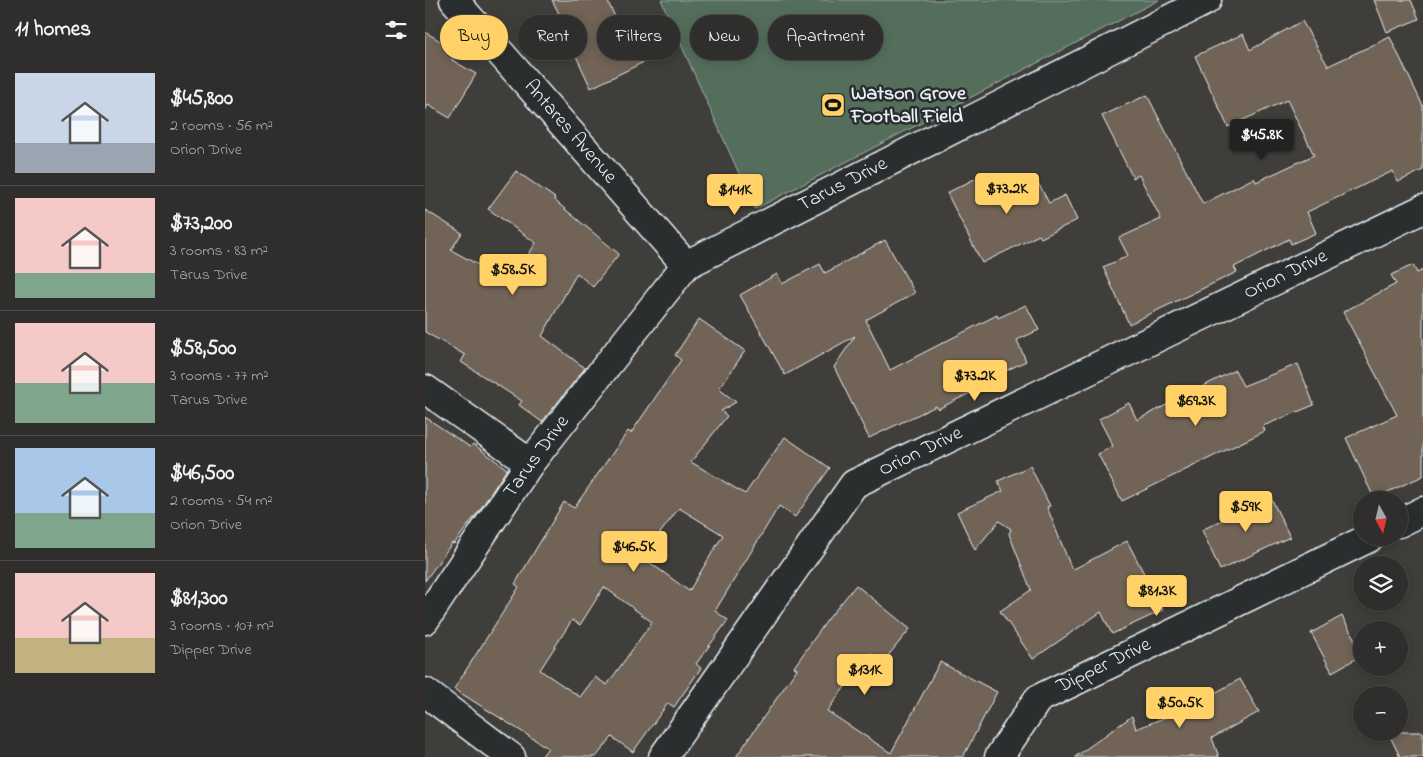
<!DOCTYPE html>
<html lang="en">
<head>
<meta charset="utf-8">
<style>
	:root { --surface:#2f2e2c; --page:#373634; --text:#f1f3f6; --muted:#a7a8a9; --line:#4a4a48; --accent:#ffd166 }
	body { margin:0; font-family:"Indie Flower",sans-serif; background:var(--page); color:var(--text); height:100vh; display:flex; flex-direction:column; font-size:19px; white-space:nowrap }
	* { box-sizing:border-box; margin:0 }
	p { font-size:16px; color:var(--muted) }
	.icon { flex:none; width:28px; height:28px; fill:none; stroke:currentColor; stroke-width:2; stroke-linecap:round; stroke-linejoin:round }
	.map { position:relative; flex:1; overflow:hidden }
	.details { display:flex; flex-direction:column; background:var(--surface); width:425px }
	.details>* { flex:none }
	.top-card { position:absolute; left:15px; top:15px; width:475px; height:45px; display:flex; gap:10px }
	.needle { width:32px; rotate:172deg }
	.fabs { position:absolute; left:928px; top:491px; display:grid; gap:10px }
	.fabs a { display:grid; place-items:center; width:55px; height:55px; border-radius:50%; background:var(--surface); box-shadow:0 2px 12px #0003,0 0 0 1px var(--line); font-size:25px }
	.price { position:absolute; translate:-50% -42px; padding:0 11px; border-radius:5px; background:var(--accent); color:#111; font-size:16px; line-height:32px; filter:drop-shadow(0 1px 2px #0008) }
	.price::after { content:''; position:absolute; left:50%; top:30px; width:15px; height:11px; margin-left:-8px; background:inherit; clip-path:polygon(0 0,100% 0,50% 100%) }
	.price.on { background:#222; color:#fff }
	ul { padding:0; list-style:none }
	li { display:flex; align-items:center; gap:15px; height:125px; padding:0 15px }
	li+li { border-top:1px solid var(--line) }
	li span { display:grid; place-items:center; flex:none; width:140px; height:100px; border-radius:0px; color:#555 }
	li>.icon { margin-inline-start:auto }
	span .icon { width:60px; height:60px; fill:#fffc; stroke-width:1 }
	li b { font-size:21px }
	h2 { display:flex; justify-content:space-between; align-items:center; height:60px; padding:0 15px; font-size:21px }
	.tag { padding:0 18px; border-radius:22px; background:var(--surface); box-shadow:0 2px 12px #0003,0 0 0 1px var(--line); font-size:18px; line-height:45px }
	.tag.on { background:var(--accent); color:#111 }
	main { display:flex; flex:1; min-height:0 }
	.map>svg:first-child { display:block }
	.green { fill:#556e5c; stroke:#9eb0aa }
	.building { fill:#716457; stroke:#e8f1f8; fill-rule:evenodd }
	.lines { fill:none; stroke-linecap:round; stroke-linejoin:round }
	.minor-casing { stroke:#e8f1f8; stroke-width:31 }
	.minor { stroke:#2a2d2e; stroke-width:28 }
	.labels { text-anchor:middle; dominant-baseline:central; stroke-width:5; stroke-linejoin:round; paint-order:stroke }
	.poi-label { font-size:20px; font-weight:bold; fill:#e8f1f8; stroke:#2a2d2e; text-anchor:start }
	.street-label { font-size:20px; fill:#e8f1f8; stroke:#2a2d2e }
</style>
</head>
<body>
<main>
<section class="details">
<h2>11 homes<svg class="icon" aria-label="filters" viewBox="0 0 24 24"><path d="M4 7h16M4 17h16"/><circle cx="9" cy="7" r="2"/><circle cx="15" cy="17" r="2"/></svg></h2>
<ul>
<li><span style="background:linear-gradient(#c9d6e8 70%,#9aa5b1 0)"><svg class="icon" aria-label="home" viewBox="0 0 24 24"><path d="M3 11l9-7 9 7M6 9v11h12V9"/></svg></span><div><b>$45,800</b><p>2 rooms · 56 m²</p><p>Orion Drive</p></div></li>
<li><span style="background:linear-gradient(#f6c9c9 75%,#7fa58c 0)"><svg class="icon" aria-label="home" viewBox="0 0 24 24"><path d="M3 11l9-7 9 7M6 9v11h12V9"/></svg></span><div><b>$73,200</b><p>3 rooms · 83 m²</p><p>Tarus Drive</p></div></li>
<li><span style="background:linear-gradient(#f6c9c9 60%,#7fa58c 0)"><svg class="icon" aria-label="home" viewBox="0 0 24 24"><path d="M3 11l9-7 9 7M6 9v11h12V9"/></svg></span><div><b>$58,500</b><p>3 rooms · 77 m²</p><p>Tarus Drive</p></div></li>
<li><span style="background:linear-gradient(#a9c7e8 65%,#7fa58c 0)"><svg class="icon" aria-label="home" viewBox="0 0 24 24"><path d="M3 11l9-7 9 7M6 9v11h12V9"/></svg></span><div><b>$46,500</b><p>2 rooms · 54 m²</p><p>Orion Drive</p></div></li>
<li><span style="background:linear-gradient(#f6c9c9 65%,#c2b280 0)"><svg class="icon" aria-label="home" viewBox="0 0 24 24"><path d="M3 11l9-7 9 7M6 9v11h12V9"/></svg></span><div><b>$81,300</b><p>3 rooms · 107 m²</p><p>Dipper Drive</p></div></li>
</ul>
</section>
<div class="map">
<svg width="998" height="757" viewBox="0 0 998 757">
	<rect width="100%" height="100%" fill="#3f3e3a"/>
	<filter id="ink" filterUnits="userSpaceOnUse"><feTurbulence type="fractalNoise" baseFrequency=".02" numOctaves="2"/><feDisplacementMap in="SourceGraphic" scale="10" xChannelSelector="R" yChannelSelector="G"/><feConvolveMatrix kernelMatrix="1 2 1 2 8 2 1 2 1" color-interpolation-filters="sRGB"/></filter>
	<g filter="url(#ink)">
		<polygon class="green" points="236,0 734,0 330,209"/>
		<g class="building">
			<polygon points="127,0 182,0 198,33 211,27 227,58 166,88 151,56 155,54"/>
			<polygon points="949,0 986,0 994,19 962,32"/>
			<polygon points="877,21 903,66 965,37 998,106 998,170 973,182 968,171 882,212 891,233 866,244 864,239 809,267 812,272 704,324 678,267 703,256 694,238 736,219 714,175 708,178 677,116 722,95 778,204 829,178 831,182 889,155 862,100 803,127 770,56 818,34 825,50"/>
			<polygon points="0,32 32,51 27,60 51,74 25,118 3,105 0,111"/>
			<polygon points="91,171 130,198 129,200 194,254 168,287 152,273 117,336 160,368 117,422 94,405 97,401 36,362 40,355 0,332 0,210 37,233 26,250 85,282 111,243 63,209"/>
			<polygon points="563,172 575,196 611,179 624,203 640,195 652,220 616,238 614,235 557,263 522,193"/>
			<polygon points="460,240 490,293 441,320 465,370 572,315 573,318 601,305 614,330 592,340 601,361 543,389 545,393 513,409 511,406 444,438 409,367 430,336 360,375 315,295 352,274 357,284 395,264 400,273"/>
			<polygon points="988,265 992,273 998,270 998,476 949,498 921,438 972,415 918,312 971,284 966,275"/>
			<path d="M 274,319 L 320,351 L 294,389 L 311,402 L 296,411 L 302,416 L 266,462 L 320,494 L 360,437 L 405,468 L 370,517 L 354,506 L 290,611 L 303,620 L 271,664 L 276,668 L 249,707 L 243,703 L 208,752 L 187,737 L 171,757 L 116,757 L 123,748 L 29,689 L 94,587 L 90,584 L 139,502 L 149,508 L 203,431 L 206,433 L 256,360 L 250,355 ZM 254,508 L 298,535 L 264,591 L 217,557 ZM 179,587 L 227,622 L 182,685 L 170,677 L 155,697 L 115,670 L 147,620 L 155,625 Z"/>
			<polygon points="873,364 889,405 838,426 840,431 697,501 673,454 688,446 674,419 704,403 712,420 810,370 818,386"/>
			<polygon points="0,417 45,447 48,444 82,469 56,508 29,544 27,543 0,581"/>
			<polygon points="605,466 625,506 622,507 647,570 702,541 738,610 687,634 676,612 608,659 575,611 606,590 584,534 586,529 574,521 550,550 532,512 578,491 573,481"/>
			<polygon points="845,496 865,537 795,570 777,530"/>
			<polygon points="431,585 485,629 457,663 445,653 402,711 466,753 515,662 572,692 538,757 311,757 372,669 369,667 403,619"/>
			<polygon points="917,616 936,651 936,656 907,672 886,633"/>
			<polygon points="815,679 834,712 787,738 794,757 650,757 707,716 711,729 761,709"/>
			<polygon points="963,732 998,732 998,757 975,757"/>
		</g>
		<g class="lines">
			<defs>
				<g id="minor">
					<polyline points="29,0 261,265"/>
					<polyline points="0,389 105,463"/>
					<polyline points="974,523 998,511"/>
					<polyline points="0,620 105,463 261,265 782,0"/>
					<polyline points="0,692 86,757"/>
					<polyline points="238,757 429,484 998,209"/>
					<polyline points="574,757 613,699 944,538"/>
				</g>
			</defs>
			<use href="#minor" class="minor-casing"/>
			<use href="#minor" class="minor"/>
		</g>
	</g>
	<defs>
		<symbol id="stadium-square" viewBox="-11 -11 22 22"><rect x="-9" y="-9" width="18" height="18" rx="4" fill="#ffd166" stroke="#2a2d2e"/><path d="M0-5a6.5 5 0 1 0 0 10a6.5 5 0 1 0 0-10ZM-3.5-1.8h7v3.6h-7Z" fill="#111"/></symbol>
	</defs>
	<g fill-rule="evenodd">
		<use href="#stadium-square" x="394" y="91" width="28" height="28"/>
	</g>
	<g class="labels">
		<g class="poi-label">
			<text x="426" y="94">Watson Grove<tspan x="426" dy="23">Football Field</tspan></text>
		</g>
		<g class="street-label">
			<text transform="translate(145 132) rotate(49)">Antares Avenue</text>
			<text transform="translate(418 185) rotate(-27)">Tarus Drive</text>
			<text transform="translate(861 275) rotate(-26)">Orion Drive</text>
			<text transform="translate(496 452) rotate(-26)">Orion Drive</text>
			<text transform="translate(112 457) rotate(-54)">Tarus Drive</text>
			<text transform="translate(679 666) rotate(-26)">Dipper Drive</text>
		</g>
	</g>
</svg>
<div class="fabs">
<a><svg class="needle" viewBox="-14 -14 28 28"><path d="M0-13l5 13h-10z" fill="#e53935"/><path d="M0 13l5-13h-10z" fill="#a7a8a9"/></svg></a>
<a><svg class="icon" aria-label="layers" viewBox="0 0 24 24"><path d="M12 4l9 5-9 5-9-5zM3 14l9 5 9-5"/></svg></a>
<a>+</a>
<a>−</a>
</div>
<b class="price on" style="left:837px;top:161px">$45.8K</b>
<b class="price" style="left:582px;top:215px">$73.2K</b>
<b class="price" style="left:310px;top:216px">$141K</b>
<b class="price" style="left:88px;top:296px">$58.5K</b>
<b class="price" style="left:550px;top:402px">$73.2K</b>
<b class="price" style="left:771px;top:427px">$69.3K</b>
<b class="price" style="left:821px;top:533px">$59K</b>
<b class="price" style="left:209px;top:573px">$46.5K</b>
<b class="price" style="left:732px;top:617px">$81.3K</b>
<b class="price" style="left:440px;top:696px">$131K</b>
<b class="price" style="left:755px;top:729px">$50.5K</b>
<div class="top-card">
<a class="tag on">Buy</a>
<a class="tag">Rent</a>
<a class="tag">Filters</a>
<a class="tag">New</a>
<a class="tag">Apartment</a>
</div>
</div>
</main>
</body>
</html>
